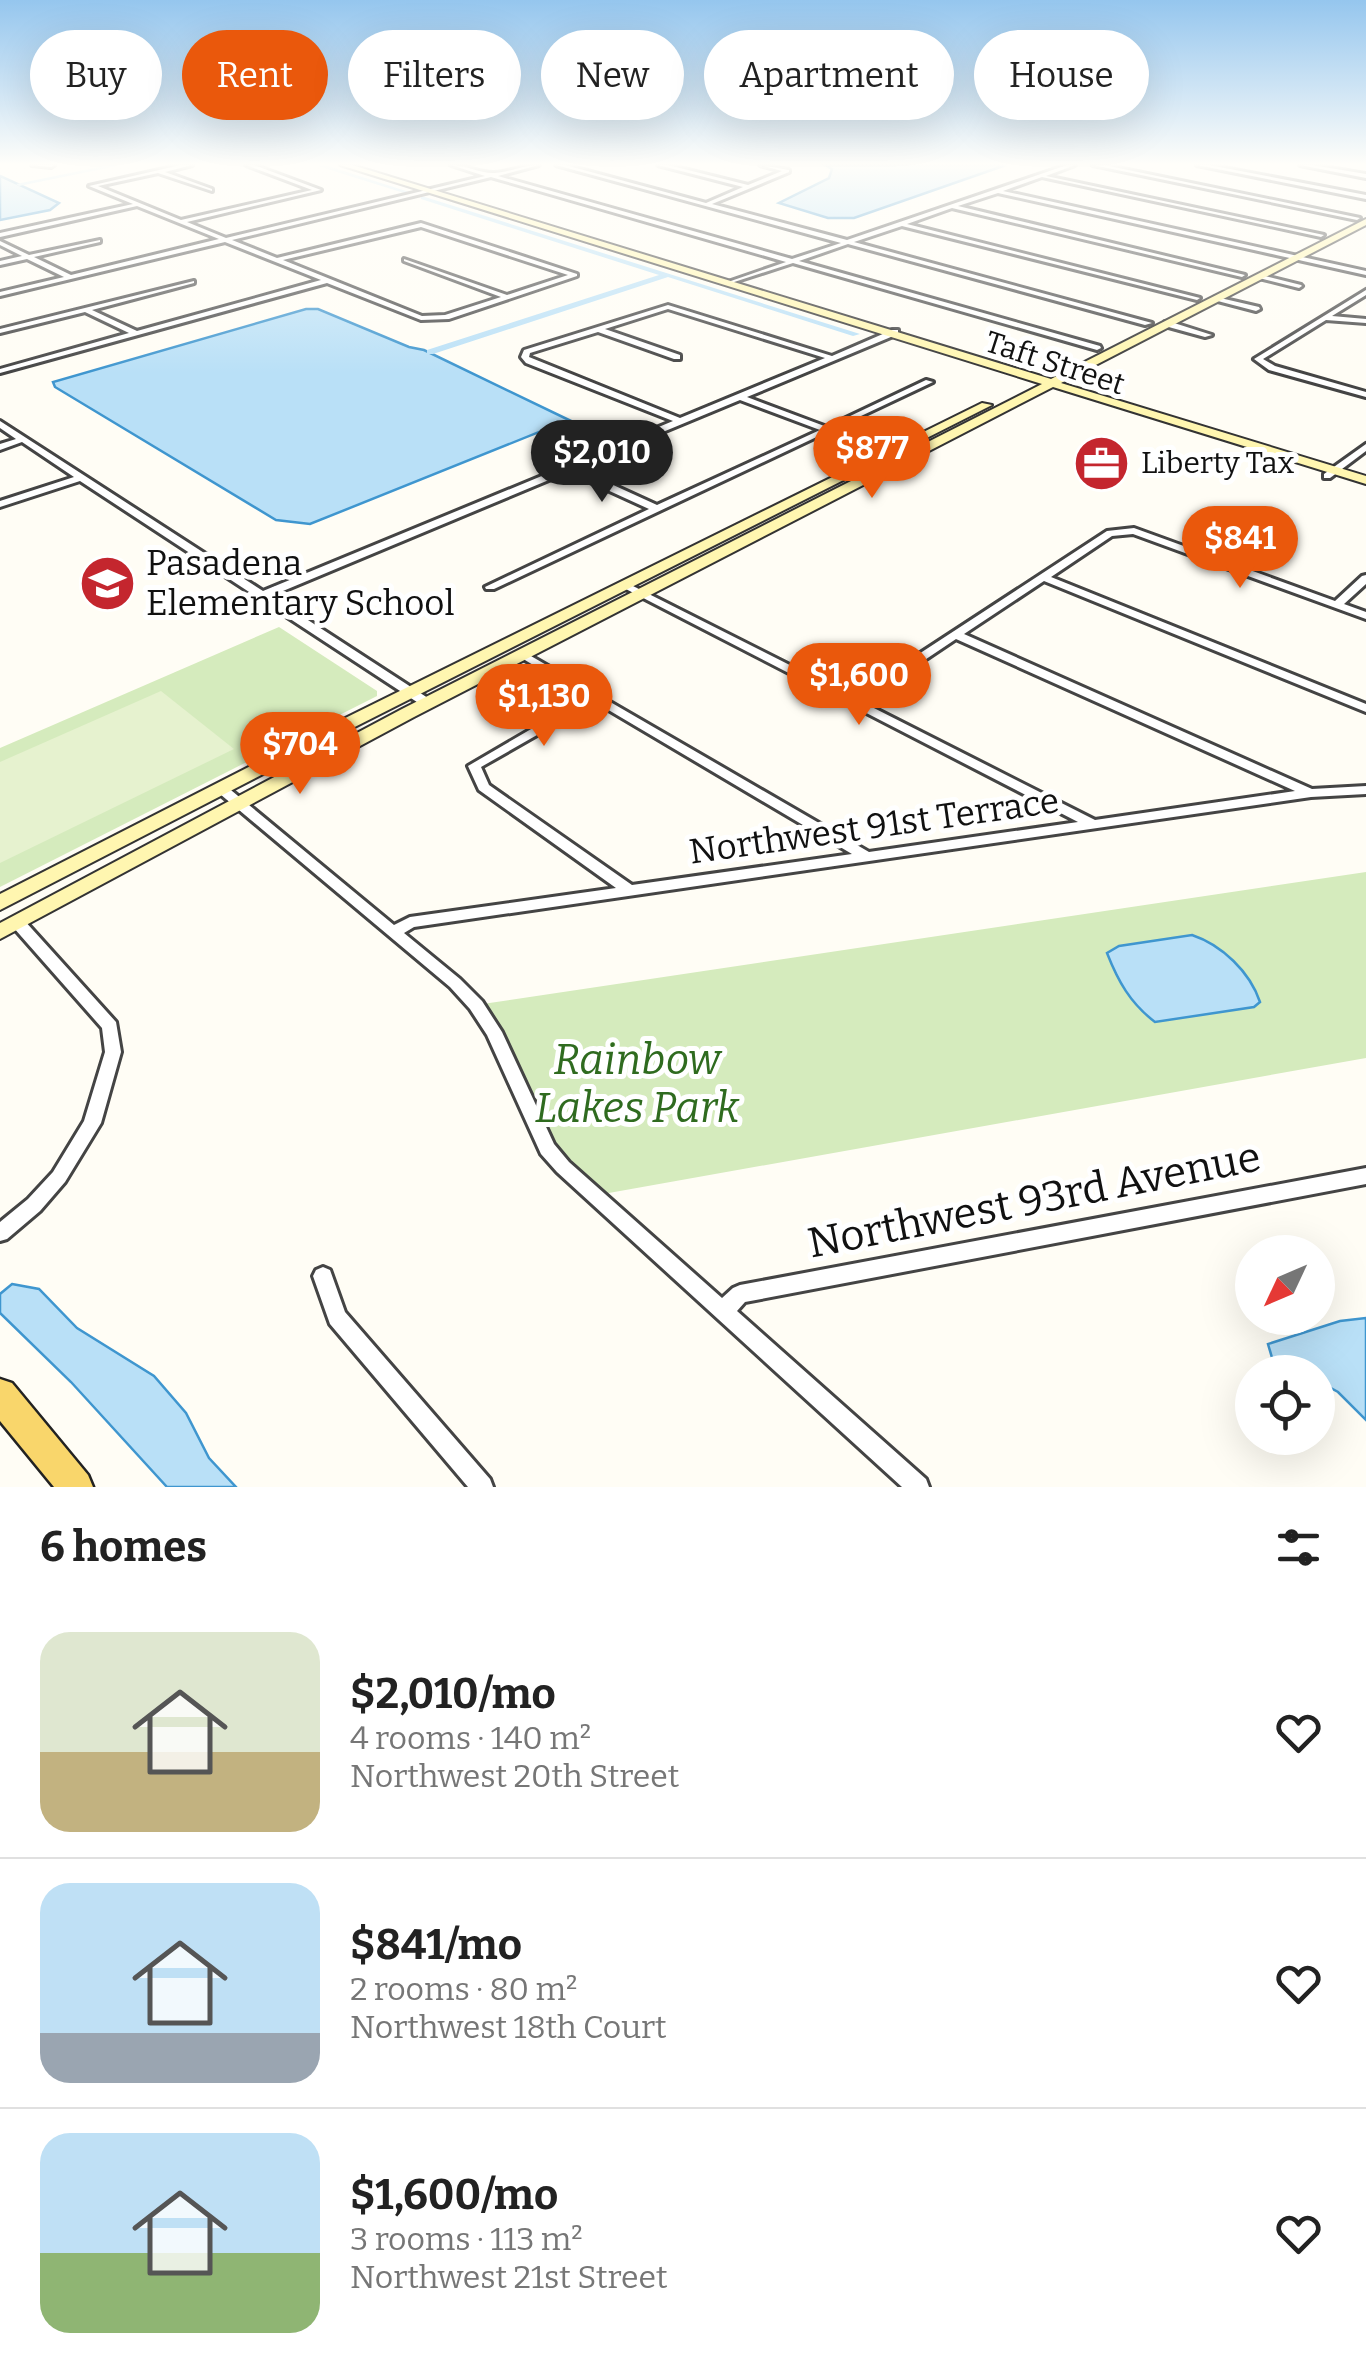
<!DOCTYPE html>
<html lang="en">
<head>
<meta charset="utf-8">
<style>
	:root { --surface:#fff; --page:#f6f6f6; --text:#222; --muted:#767676; --line:#e0e0e0; --accent:#ea580c }
	body { margin:0; font-family:Bitter,serif; background:var(--page); color:var(--text); height:100vh; display:flex; flex-direction:column; font-size:38px; white-space:nowrap }
	* { box-sizing:border-box; margin:0 }
	p { font-size:32px; color:var(--muted) }
	.icon { flex:none; width:55px; height:55px; fill:none; stroke:currentColor; stroke-width:2; stroke-linecap:round; stroke-linejoin:round }
	.map { position:relative; height:1487px; overflow:hidden }
	.details { display:flex; flex-direction:column; background:var(--surface); flex:1 }
	.details>* { flex:none }
	.banner { position:absolute; left:30px; top:30px; width:1308px; height:90px; display:flex; gap:20px }
	.needle { width:65px; rotate:226deg }
	.tools { position:absolute; left:1235px; top:1235px; display:grid; gap:20px }
	.tools a { display:grid; place-items:center; width:100px; height:100px; border-radius:50%; background:var(--surface); box-shadow:0 10px 40px #0002; font-size:50px }
	.price { position:absolute; translate:-50% -85px; padding:0 22px; border-radius:35px; background:var(--accent); color:#fff; font-size:32px; line-height:65px; filter:drop-shadow(0 2px 5px #0008) }
	.price::after { content:''; position:absolute; left:50%; top:60px; width:30px; height:22px; margin-left:-15px; background:inherit; clip-path:polygon(0 0,100% 0,50% 100%) }
	.price.active { background:#222; color:#fff }
	ul { padding:0; list-style:none }
	li { display:flex; align-items:center; gap:30px; height:250px; padding:0 40px }
	li+li { border-top:2px solid var(--line) }
	li span { display:grid; place-items:center; flex:none; width:280px; height:200px; border-radius:30px; color:#555 }
	li>.icon { margin-inline-start:auto }
	span .icon { width:120px; height:120px; fill:#fffc; stroke-width:1 }
	li b { font-size:42px }
	h2 { display:flex; justify-content:space-between; align-items:center; height:120px; padding:0 40px; font-size:42px }
	.pill { padding:0 35px; border-radius:45px; background:var(--surface); box-shadow:0 10px 40px #0002; font-size:35px; line-height:90px }
	.pill.active { background:var(--accent); color:#fff }
	.map>svg:first-child { display:block }
	.green { fill:#d5ebbd }
	.pitch { fill:#e6f2cf }
	.water { fill:#b9e0f7; stroke:#3f96cf; stroke-width:2.5 }
	.lines { fill:none; stroke-linecap:round; stroke-linejoin:round }
	.canal { fill:#b9e0f7; fill-rule:evenodd }
	.street-casing { stroke:#444; stroke-width:6 }
	.secondary-casing { stroke:#333; stroke-width:4 }
	.primary-casing { stroke:#222; stroke-width:5 }
	.street { fill:#fff; fill-rule:evenodd }
	.secondary { fill:#fff6b0; fill-rule:evenodd }
	.primary { fill:#f9d66b; fill-rule:evenodd }
	.labels { text-anchor:middle; dominant-baseline:central; stroke-width:10; stroke-linejoin:round; paint-order:stroke }
	.far-street-label { font-size:30px; fill:#111; stroke:#fff }
	.far-poi-label { font-size:30px; fill:#111; stroke:#fff; text-anchor:start }
	.poi-label { font-size:35px; fill:#111; stroke:#fff; text-anchor:start }
	.street-label { font-size:35px; fill:#111; stroke:#fff }
	.near-park-label { font-size:42px; font-style:italic; fill:#2f6b1f; stroke:#fff }
	.near-street-label { font-size:42px; fill:#111; stroke:#fff }
</style>
</head>
<body>
<div class="map">
<svg width="1366" height="1487" viewBox="0 0 1366 1487">
	<rect width="100%" height="100%" fill="#fffdf5"/>
	<g class="green">
		<polygon points="279,627 377,691 377,696 0,887 0,748"/>
		<polygon points="1366,872 1366,1058 592,1196 563,1167 476,1005"/>
	</g>
	<polygon class="pitch" points="161,691 234,749 0,863 0,762"/>
	<g class="water">
		<polygon points="825,165 1006,165 854,218 828,218 779,203 829,178 832,169"/>
		<polygon points="0,176 59,203 50,210 0,220"/>
		<polygon points="306,309 318,309 409,347 424,350 569,420 310,524 276,520 55,387 53,382"/>
		<path d="M 1192,935 C 1222,945 1250,972 1260,1002 L 1254,1007 L 1155,1022 C 1130,1003 1118,981 1107,953 L 1119,946 Z"/>
		<polygon points="12,1284 39,1289 77,1328 154,1376 186,1413 209,1458 236,1487 167,1487 71,1382 0,1313 0,1294"/>
		<polygon points="1366,1318 1366,1420 1338,1392 1318,1381 1318,1372 1298,1372 1273,1361 1268,1344 1340,1321"/>
	</g>
	<g class="lines">
		<g class="canal">
			<polygon points="109,165 122,165 19,186 16,184"/>
			<polygon points="315,165 325,165 409,192 404,193"/>
			<polygon points="421,197 425,197 860,334 853,336 668,277 433,354 427,354 427,350 659,275 421,199"/>
		</g>
		<defs>
			<g id="street">
				<polygon points="32,165 54,165 51,167"/>
				<path d="M 181,165 L 192,165 L 165,172 L 212,189 L 212,191 L 158,173 L 98,186 L 181,220 L 312,190 L 246,165 L 254,165 L 321,190 L 187,222 L 226,238 L 485,176 L 451,165 C 466,165 481,174 495,173 C 510,172 523,165 539,165 L 498,176 L 792,259 L 841,243 L 556,165 L 565,165 L 706,203 L 743,187 L 658,165 L 668,165 L 748,185 L 782,171 L 760,165 L 789,170 L 789,172 L 712,204 L 847,240 L 1067,165 L 1075,165 L 1046,176 L 1324,235 L 1321,237 L 1042,177 L 1003,191 L 1366,271 L 1366,275 L 998,193 L 958,206 L 1245,275 L 1242,277 L 952,208 L 907,224 L 1200,298 L 1197,300 L 902,226 L 854,242 L 1152,323 L 1145,325 L 848,244 L 799,261 L 1100,346 L 1101,348 L 1097,350 L 793,263 L 728,284 L 728,282 L 786,262 L 491,177 L 232,240 L 277,258 L 421,223 L 577,274 L 577,276 L 449,319 L 421,320 L 327,283 L 0,373 L 0,369 L 129,333 L 85,312 L 0,333 L 0,329 L 194,281 L 194,283 L 92,310 L 137,331 L 321,280 L 225,242 L 0,296 L 0,292 L 64,277 L 27,259 L 0,265 L 0,261 L 22,256 L 0,245 L 0,241 L 29,255 L 100,240 L 100,242 L 34,257 L 71,275 L 219,239 L 137,206 L 0,237 L 0,233 L 133,204 L 89,186 ZM 421,227 L 568,275 L 507,295 L 404,259 L 404,261 L 501,297 L 445,315 L 422,316 L 283,260 Z"/>
				<polygon points="1093,165 1104,165 1360,218 1357,220"/>
				<polygon points="1197,165 1209,165 1366,195 1366,199"/>
				<polygon points="1300,165 1312,165 1366,174 1366,178"/>
				<polygon points="1261,275 1301,285 1302,286 1299,288 1259,278 1258,277"/>
				<polygon points="1366,290 1366,295 1332,316 1366,319 1366,323 1326,320 1263,359 1275,366 1366,392 1366,397 1269,370 1254,359"/>
				<polygon points="1216,297 1259,307 1260,309 1256,311 1214,300 1214,298"/>
				<path d="M 668,305 L 832,356 L 892,330 L 898,330 L 898,334 L 747,397 L 827,427 L 926,380 L 933,382 L 494,589 L 486,589 L 485,587 L 649,509 L 568,472 L 271,596 L 431,700 L 433,703 L 431,706 L 423,706 L 80,481 L 0,507 L 0,501 L 74,477 L 22,442 L 0,450 L 0,444 L 16,439 L 0,428 L 0,421 L 263,591 L 561,468 L 562,465 L 568,465 L 673,421 L 526,363 L 521,357 L 524,350 ZM 668,309 L 825,358 L 680,418 L 529,357 L 530,353 L 598,332 L 674,359 L 680,359 L 680,355 L 605,329 ZM 740,400 L 820,430 L 657,505 L 576,468 Z"/>
				<polygon points="1165,322 1171,322 1212,335 1205,337 1165,326"/>
				<polygon points="1366,444 1366,451 1330,478 1324,478 1324,474"/>
				<path d="M 1134,528 L 1335,601 L 1362,576 L 1366,575 L 1366,584 L 1344,604 L 1366,612 L 1366,619 L 1133,534 L 1112,536 L 1051,577 L 1366,704 L 1366,712 L 1044,581 L 964,634 L 1312,789 L 1366,786 L 1366,794 L 1311,797 L 414,927 L 404,933 L 460,979 L 482,1001 L 502,1032 L 554,1144 L 569,1162 L 722,1298 L 733,1288 L 740,1285 L 1366,1168 L 1366,1184 L 745,1302 L 737,1311 L 926,1479 L 929,1487 L 902,1487 L 557,1172 L 541,1154 L 487,1035 L 470,1009 L 450,987 L 214,789 L 216,786 L 226,786 L 394,925 L 410,917 L 616,888 L 479,790 L 468,766 L 586,697 L 520,657 L 518,655 L 520,653 L 524,652 L 869,852 L 1078,822 L 620,586 L 621,584 L 629,584 L 853,697 L 1107,531 ZM 956,639 L 1295,791 L 1095,820 L 862,702 ZM 595,702 L 852,854 L 632,885 L 489,785 L 481,767 Z"/>
				<polygon points="18,918 23,919 116,1022 121,1052 101,1123 65,1182 40,1211 7,1239 0,1241 0,1222 28,1199 53,1172 84,1121 105,1052 102,1028 13,927 11,923 13,919"/>
				<polygon points="323,1267 330,1270 345,1312 490,1479 493,1487 468,1487 330,1324 313,1276 316,1270"/>
			</g>
			<g id="secondary">
				<polygon points="340,165 352,165 1051,379 1366,219 1366,225 1061,383 1366,476 1366,484 1053,387 414,717 0,939 0,923 402,709 1042,384"/>
				<polygon points="982,403 992,405 333,738 0,910 0,894 321,730"/>
			</g>
			<polygon id="primary" points="0,1379 12,1383 88,1475 93,1487 54,1487 0,1421"/>
		</defs>
		<use href="#street" class="street-casing"/>
		<use href="#secondary" class="secondary-casing"/>
		<use href="#primary" class="primary-casing"/>
		<use href="#street" class="street"/>
		<use href="#secondary" class="secondary"/>
		<use href="#primary" class="primary"/>
	</g>
	<linearGradient id="sky" x2="0" y2="1"><stop stop-color="#95c6ee"/><stop offset="0.44" stop-color="#fffefa"/><stop offset="1" stop-color="#fffefa" stop-opacity="0"/></linearGradient>
	<rect width="1366" height="373" fill="url(#sky)"/>
	<defs>
		<symbol id="office-disc" viewBox="-11 -11 22 22"><circle r="9.5" fill="#c4262e" stroke="#fff"/><path d="M-6-3h4V-5.5h4V-3h4V5H-6ZM-1-4.5V-3h2v-1.5ZM-6 0V1H6V0Z" fill="#fff"/></symbol>
		<symbol id="school-disc" viewBox="-11 -11 22 22"><circle r="9.5" fill="#c4262e" stroke="#fff"/><path d="M0-5L7-2L0 1L-7-2ZM-4 1L0 2.5L4 1V4Q0 6-4 4Z" fill="#fff"/></symbol>
	</defs>
	<g fill-rule="evenodd">
		<use href="#office-disc" x="1070" y="432" width="63" height="63"/>
		<use href="#school-disc" x="76" y="552" width="63" height="63"/>
	</g>
	<g class="labels">
		<g class="far-street-label">
			<text transform="translate(1055 363) rotate(18)">Taft Street</text>
		</g>
		<g class="far-poi-label">
			<text x="1141" y="463">Liberty Tax</text>
		</g>
		<g class="poi-label">
			<text x="146" y="563">Pasadena<tspan x="146" dy="40">Elementary School</tspan></text>
		</g>
		<g class="street-label">
			<text transform="translate(874 826) rotate(-8)">Northwest 91st Terrace</text>
		</g>
		<g class="near-park-label">
			<text x="637" y="1060">Rainbow<tspan x="637" dy="48">Lakes Park</tspan></text>
		</g>
		<g class="near-street-label">
			<text transform="translate(1034 1200) rotate(-11)">Northwest 93rd Avenue</text>
		</g>
	</g>
</svg>
<div class="tools">
<a><svg class="needle" viewBox="-14 -14 28 28"><path d="M0-13l5 13h-10z" fill="#e53935"/><path d="M0 13l5-13h-10z" fill="#767676"/></svg></a>
<a><svg class="icon" aria-label="locate" viewBox="0 0 24 24"><circle cx="12" cy="12" r="6"/><path d="M12 2v4M12 18v4M2 12h4M18 12h4"/></svg></a>
</div>
<b class="price" style="left:872px;top:501px">$877</b>
<b class="price active" style="left:602px;top:505px">$2,010</b>
<b class="price" style="left:1240px;top:591px">$841</b>
<b class="price" style="left:859px;top:728px">$1,600</b>
<b class="price" style="left:544px;top:749px">$1,130</b>
<b class="price" style="left:300px;top:797px">$704</b>
<div class="banner">
<a class="pill">Buy</a>
<a class="pill active">Rent</a>
<a class="pill">Filters</a>
<a class="pill">New</a>
<a class="pill">Apartment</a>
<a class="pill">House</a>
</div>
</div>
<section class="details">
<h2>6 homes<svg class="icon" aria-label="filters" viewBox="0 0 24 24"><path d="M4 7h16M4 17h16"/><circle cx="9" cy="7" r="2"/><circle cx="15" cy="17" r="2"/></svg></h2>
<ul>
<li><span style="background:linear-gradient(#dfe7d0 60%,#c2b280 0)"><svg class="icon" aria-label="home" viewBox="0 0 24 24"><path d="M3 11l9-7 9 7M6 9v11h12V9"/></svg></span><div><b>$2,010/mo</b><p>4 rooms · 140 m²</p><p>Northwest 20th Street</p></div><svg class="icon" aria-label="heart" viewBox="0 0 24 24"><path d="M12 20l-8-8c-3-5 5-10 8-4 3-6 11-1 8 4z"/></svg></li>
<li><span style="background:linear-gradient(#bfe0f5 75%,#9aa5b1 0)"><svg class="icon" aria-label="home" viewBox="0 0 24 24"><path d="M3 11l9-7 9 7M6 9v11h12V9"/></svg></span><div><b>$841/mo</b><p>2 rooms · 80 m²</p><p>Northwest 18th Court</p></div><svg class="icon" aria-label="heart" viewBox="0 0 24 24"><path d="M12 20l-8-8c-3-5 5-10 8-4 3-6 11-1 8 4z"/></svg></li>
<li><span style="background:linear-gradient(#bfe0f5 60%,#8fb573 0)"><svg class="icon" aria-label="home" viewBox="0 0 24 24"><path d="M3 11l9-7 9 7M6 9v11h12V9"/></svg></span><div><b>$1,600/mo</b><p>3 rooms · 113 m²</p><p>Northwest 21st Street</p></div><svg class="icon" aria-label="heart" viewBox="0 0 24 24"><path d="M12 20l-8-8c-3-5 5-10 8-4 3-6 11-1 8 4z"/></svg></li>
</ul>
</section>
</body>
</html>
